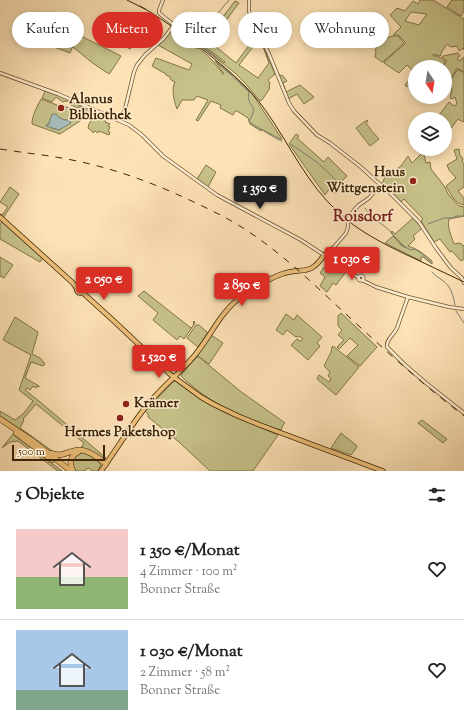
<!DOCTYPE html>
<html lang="de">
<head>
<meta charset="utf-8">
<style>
	:root { --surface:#fff; --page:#f2f2f2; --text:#222; --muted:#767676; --line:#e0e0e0; --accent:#d93025 }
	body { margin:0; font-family:"Sorts Mill Goudy",serif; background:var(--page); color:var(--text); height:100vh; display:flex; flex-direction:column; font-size:15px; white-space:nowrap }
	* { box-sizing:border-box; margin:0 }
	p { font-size:13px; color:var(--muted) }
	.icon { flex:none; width:22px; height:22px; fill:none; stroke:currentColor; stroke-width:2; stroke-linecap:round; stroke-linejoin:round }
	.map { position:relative; height:471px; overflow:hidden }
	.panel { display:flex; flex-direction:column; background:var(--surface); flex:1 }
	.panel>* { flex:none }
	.hud { position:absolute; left:12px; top:12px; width:440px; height:36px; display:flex; gap:8px }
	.needle { width:26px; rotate:168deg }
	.controls { position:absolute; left:408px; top:60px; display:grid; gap:8px }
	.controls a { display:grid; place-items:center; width:44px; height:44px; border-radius:50%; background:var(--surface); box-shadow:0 2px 10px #0003; font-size:20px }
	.scale { position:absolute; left:12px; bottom:10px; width:93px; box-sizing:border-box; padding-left:4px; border:2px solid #3f2604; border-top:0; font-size:11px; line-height:14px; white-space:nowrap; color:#3f2604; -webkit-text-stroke:3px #feecd0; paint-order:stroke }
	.price { position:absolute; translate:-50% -34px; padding:0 9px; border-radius:4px; background:var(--accent); color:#fff; font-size:13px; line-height:26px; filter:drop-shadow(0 1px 2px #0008) }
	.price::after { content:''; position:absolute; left:50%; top:24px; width:12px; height:9px; margin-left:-6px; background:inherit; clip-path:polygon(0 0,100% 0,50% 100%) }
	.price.current { background:#222; color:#fff }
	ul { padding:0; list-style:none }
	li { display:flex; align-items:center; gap:12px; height:100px; padding:0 16px }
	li+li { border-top:1px solid var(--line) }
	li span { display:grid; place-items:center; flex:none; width:112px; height:80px; border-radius:0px; color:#555 }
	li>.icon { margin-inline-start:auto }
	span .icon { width:48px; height:48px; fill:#fffc; stroke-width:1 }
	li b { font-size:17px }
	h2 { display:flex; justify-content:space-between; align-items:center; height:48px; padding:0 16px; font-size:17px }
	.pill { padding:0 14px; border-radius:18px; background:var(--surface); box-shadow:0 2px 10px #0003; font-size:14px; line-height:36px }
	.pill.current { background:var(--accent); color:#fff }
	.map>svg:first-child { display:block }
	.green { fill:#c6c189; stroke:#827446; fill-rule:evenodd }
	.water { fill:#a5bbb9; stroke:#7c7f71 }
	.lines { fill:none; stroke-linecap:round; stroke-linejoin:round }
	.stream { stroke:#7c7f71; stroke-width:1 }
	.minor-casing { stroke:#6e5530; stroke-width:4 }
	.major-casing { stroke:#3f2604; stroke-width:5.5 }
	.highway-casing { stroke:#3f2604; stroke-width:6 }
	.minor { stroke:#feecd0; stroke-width:2.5 }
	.major { stroke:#eec17b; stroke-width:4 }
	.highway { stroke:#eec17b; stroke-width:5 }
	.tram { stroke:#3f2604; stroke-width:1 }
	.rail { stroke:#3f2604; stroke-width:1; stroke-dasharray:7 7; stroke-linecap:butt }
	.poi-dot { fill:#8f2418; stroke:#feecd0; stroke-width:1.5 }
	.labels { text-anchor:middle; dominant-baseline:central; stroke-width:3; stroke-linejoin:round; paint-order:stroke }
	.poi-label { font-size:14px; font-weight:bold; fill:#3f2604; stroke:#feecd0; text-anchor:start }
	.quarter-label { font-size:16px; font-weight:bold; fill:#7a1f14; stroke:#feecd0 }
</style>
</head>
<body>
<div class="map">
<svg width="464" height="471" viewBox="0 0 464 471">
	<rect width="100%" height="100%" fill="#fde2b6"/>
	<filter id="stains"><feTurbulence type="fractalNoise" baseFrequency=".005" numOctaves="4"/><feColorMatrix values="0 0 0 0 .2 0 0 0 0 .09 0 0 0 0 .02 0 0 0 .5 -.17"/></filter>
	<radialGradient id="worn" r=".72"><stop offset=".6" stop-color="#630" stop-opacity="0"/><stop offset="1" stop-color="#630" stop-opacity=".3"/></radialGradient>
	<g class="green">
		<path d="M 420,0 L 433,0 L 464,19 L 464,50 L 463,48 L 459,51 L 457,46 L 451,47 L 447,44 L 441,53 L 441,55 L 440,56 L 434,54 L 433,55 L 433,56 C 438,55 441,58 445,61 L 445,63 L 441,67 L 415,67 L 415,77 L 407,87 L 405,85 L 415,73 L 407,65 L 399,73 L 384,63 L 384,62 L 406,43 L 398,35 L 393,35 L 401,27 L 390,15 L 397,8 L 405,11 L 413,1 L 418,4 ZM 411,12 L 427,14 L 419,25 L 405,21 Z"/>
		<polygon points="452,0 464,0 464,11 461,16 447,7"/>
		<polygon points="235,1 239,3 210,42 236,63 257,35 259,39 239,65 258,78 269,63 262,44 275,74 268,80 270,83 269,87 270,88 262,100 260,101 244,82 235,73 190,38 210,52 224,63 225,62 180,28 181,28 186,31 191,25 184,20 187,14 197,21 199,18 209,24 202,36 206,39"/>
		<polygon points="53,14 81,25 80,29 83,31 81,36 121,56 110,73 109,74 94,64 74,48 73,47 77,36 70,53 41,42 47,29 35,21 36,19 48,24"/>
		<polygon points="134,14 139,16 138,19 141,20 142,17 149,21 150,20 156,25 153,28 156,31 154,34 156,35 140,48 135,43 130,49 123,45 130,32 128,28"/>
		<path d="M 171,31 L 198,49 L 199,48 L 213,61 L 223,74 L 224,74 L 215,61 L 216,61 L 233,75 L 253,95 L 282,139 L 280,139 L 261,129 L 261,131 L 250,124 L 248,118 L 237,111 L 235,111 L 233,115 L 220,108 L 221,105 L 214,102 L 213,102 L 211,101 L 198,121 L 196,120 L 208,100 L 197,96 L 194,100 L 182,100 L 177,109 C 174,101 171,89 175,82 L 171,80 L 170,77 L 166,75 L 166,74 L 152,66 L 156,58 L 189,70 L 192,64 L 158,45 Z"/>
		<path d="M 394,36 L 398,36 L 404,43 L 383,62 L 382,62 L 375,57 L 376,52 L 375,50 C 380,42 385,37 394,36 Z"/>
		<polygon points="458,53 460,56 457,58 459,61 464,57 464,72 457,68 445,88 445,67 442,67 447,61 442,57 443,56"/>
		<polygon points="274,65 280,76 282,75 287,81 283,83 286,92 300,85 314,97 304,104 297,94 288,99"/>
		<polygon points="457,70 459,70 464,73 464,121 463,122 458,119 451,128 445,124 445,119 436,119 449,102 454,106 457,104 455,97 452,99 450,98 452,90 449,84"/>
		<polygon points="45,91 47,91 90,109 90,111 87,114 85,114 86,108 84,108 84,110 80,109 80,106 79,106 78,108 71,105 72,103 65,101 63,102 56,97 52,102 42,98"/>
		<path d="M 41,99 L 57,105 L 57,110 L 63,111 L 65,107 L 79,112 L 78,115 L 82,117 L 82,119 L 84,114 L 87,115 L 80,121 L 60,134 L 32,124 C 32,115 37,107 41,99 ZM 56,114 C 59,117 62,120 66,120 C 67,120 69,120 70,121 L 70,123 L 59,130 L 51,128 L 47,124 L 49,124 L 50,119 Z"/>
		<polygon points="101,113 108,116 105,122 110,124 108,126 110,127 108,131 110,132 109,135 99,131 98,133 95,131 93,133 93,132 88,128 89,124 93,117 97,119"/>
		<polygon points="367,120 368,121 366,123 371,130 379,139 370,146 356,128"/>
		<polygon points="296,134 299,136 297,138 324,162 328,157 347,176 340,183 343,186 340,188 336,194 330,188 325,195 289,144"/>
		<path d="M 459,149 L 460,155 L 463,159 L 462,161 L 464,164 L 464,187 L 458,191 L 464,198 L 464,205 C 455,204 450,193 446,186 L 456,178 L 449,170 L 447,165 L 457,159 L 454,150 Z"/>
		<path d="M 422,153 L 424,155 L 426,163 L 430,162 L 431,169 L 445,187 L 448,194 L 459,206 L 464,207 L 464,216 L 449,219 C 447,228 451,235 454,244 L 460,243 L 464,246 L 464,259 L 461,261 L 452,251 L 450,252 L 440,239 L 434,242 L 421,221 L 423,219 L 404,199 L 401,202 L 382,184 L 385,177 L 401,166 L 408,156 L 412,163 Z"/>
		<polygon points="206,165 216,172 208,187 197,179"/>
		<polygon points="10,187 19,194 3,218 0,214 2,215 8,207 0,202"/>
		<path d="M 413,218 L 422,228 L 413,236 L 415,239 L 408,246 C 418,249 424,254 432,261 L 432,264 L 423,257 L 421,257 L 421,261 L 385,243 L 393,236 L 401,245 L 406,248 L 391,233 L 392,231 L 395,234 Z"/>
		<polygon points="2,221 43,258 40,262 0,239 0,225"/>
		<polygon points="0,257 13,265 4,278 0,276"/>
		<polygon points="331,262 345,271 344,272 345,273 336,285 333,283 327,292 320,286 325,277 320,273 324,267 326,268"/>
		<polygon points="144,291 191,328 194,325 193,322 194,321 195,323 184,339 180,336 177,340 153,320 158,313 138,296"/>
		<polygon points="341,313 377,347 360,366 347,356 358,345 350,338 339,349 337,347 344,340 338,335 342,330 338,326 338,316"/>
		<polygon points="286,314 294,320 297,315 322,337 317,343 320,346 308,360 291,345 297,339 300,341 301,341 303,339 299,336 296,337 287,330 283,335 276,330"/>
		<polygon points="15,317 38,332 32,354 40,358 45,364 43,366 31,362 25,378 39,386 39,387 37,386 36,388 33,386 30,390 27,388 25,390 39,401 106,458 104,460 81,448 84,443 36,404 23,419 24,420 20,428 55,453 49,451 15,426 0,416 0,411 15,420 24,413 33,401 19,390 31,355 3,340"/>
		<polygon points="196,325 199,325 207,332 207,334 198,347 187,338"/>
		<polygon points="211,335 223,343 209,364 198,356 198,354"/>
		<polygon points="333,346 359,367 336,395 317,379 319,375 329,382 331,379 328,376 330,372 324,366 331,352 332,347"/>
		<path d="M 197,357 L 199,357 L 240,391 L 285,423 L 283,425 L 281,430 C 252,423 212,404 190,384 C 187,382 184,379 181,376 L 182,373 Z"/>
		<polygon points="174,381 176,381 210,404 226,413 278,435 253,471 210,471 179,442 148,417 148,414 145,411"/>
		<polygon points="422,420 447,439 443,443 418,423"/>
		<polygon points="341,433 357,446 357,447 351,455 331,448"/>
		<polygon points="13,434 62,471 58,471 18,441 10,442 2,448"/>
		<path d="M 78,453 C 87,452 96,459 101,465 L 98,471 L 92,471 L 89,468 L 86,469 L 85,471 L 75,471 L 72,467 L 74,456 L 75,458 Z"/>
	</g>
	<path class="water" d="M 52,114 L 56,114 C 59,117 62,120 66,120 C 67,120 69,120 70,121 L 71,123 L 59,130 L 46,126 L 46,125 L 49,124 C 49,120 51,118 52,114 Z"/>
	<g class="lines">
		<g class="stream">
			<polyline points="190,38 220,61"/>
			<path d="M 202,47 C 200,32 220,11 229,0"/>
			<path d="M 218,63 L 218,64 L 230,74 L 249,92 C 247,101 250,102 254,110 L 253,113 L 249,122 L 277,139 L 282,141"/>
			<polyline points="59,104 74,110"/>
			<polyline points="75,110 78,111"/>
			<polyline points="79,111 83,113"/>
			<polyline points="291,144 318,163 342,186"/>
			<polyline points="365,208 372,217"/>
			<polyline points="374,218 389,230 403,246 411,250 415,249 418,251 429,260 431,263"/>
			<polyline points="428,224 444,218 453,218 456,216 464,216"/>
			<path d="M 432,272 C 435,276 438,277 442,280 C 451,286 453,295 455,305"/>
			<polyline points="456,311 464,323"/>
		</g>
		<defs>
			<g id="minor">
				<polyline points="249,0 249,11 254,24 269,54 289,103 294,111 317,135 330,143 362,168 376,181 387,190 419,222 436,248 451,268 462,278 464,283"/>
				<polyline points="0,73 58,94 129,125 142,135 163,156 217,195 301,240 359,278"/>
				<polyline points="120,121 125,109 134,72 137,65 145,55 164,38 174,25 159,13 159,10 163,0"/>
				<polyline points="324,255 327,252 334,247 346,233 348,227 348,219 354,210 359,205 369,198 380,185"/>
				<circle cx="361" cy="278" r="2.5"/>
				<polyline points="362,280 376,287 408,297 449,307 464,309"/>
				<path d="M 408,297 L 397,328 C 394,335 386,339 387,347 L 404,364 L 426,383 L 464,413"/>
			</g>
			<g id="major">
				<polyline points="0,217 73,283 77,289"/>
				<circle cx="80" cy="290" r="3"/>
				<polyline points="82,292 116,323 171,375 201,397 213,404 238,416 260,425 383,471"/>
				<path d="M 101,471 C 117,449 131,425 148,404 C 163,386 180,373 195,355 C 210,337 219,315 237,300 C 249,290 268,279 282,274 C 302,267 310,277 324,255"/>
			</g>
			<g id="highway">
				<polyline points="0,419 30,439 71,471"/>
				<polyline points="16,433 52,460"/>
				<path d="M 51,453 C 63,458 67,451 78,450 C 88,449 99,458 106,464"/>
				<path d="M 73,471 C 69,464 70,456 78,452"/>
			</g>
		</defs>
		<use href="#minor" class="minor-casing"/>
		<use href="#major" class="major-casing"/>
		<use href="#highway" class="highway-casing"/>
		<use href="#minor" class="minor"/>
		<use href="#major" class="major"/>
		<use href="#highway" class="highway"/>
		<g class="tram">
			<polyline points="127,0 145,9"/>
			<path d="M 140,6 C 160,17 178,31 197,45 C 222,65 248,85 266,111 C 290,145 307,184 338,212 C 358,231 382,243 407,255 C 426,264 445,273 464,282"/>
		</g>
		<path class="rail" d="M 0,149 C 24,153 48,155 72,160 C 117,169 159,185 200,205 C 215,212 229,219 243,228 C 276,249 305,276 334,303 C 376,342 418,381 464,416"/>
	</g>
	<g class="poi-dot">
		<circle cx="61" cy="108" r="4"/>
		<circle cx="413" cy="181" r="4"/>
		<circle cx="126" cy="404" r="4"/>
		<circle cx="120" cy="418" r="4"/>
	</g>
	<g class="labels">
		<g class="poi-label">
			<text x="69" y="100">Alanus<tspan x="69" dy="16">Bibliothek</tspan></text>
			<text x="405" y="173" text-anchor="end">Haus<tspan x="405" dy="16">Wittgenstein</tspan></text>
			<text x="134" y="404">Krämer</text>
			<text x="120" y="433" text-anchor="middle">Hermes Paketshop</text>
		</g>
		<g class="quarter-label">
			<text x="363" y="217">Roisdorf</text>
		</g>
	</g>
	<rect width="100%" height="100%" filter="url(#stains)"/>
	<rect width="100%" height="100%" fill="url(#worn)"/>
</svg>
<div class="controls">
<a><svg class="needle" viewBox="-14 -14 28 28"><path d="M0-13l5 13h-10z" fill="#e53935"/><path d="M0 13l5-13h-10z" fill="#767676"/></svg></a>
<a><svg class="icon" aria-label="layers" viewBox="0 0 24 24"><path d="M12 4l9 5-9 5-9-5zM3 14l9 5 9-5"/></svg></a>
</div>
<div class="scale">500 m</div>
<b class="price current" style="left:260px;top:210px">1 350 €</b>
<b class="price" style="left:352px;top:281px">1 030 €</b>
<b class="price" style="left:104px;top:301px">2 050 €</b>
<b class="price" style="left:242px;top:307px">2 850 €</b>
<b class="price" style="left:159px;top:379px">1 520 €</b>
<div class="hud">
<a class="pill">Kaufen</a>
<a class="pill current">Mieten</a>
<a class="pill">Filter</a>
<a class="pill">Neu</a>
<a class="pill">Wohnung</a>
</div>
</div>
<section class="panel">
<h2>5 Objekte<svg class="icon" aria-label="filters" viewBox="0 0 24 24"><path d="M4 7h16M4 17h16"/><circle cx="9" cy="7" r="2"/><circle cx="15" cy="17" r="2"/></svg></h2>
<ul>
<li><span style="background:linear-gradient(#f6c9c9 60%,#8fb573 0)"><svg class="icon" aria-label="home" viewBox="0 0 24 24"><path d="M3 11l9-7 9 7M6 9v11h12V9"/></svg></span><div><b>1 350 €/Monat</b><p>4 Zimmer · 100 m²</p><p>Bonner Straße</p></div><svg class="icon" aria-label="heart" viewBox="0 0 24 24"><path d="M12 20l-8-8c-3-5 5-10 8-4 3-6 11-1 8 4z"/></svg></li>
<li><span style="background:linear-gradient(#a9c7e8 75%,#7fa58c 0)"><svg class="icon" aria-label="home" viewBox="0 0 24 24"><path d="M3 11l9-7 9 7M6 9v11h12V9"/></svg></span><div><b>1 030 €/Monat</b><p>2 Zimmer · 58 m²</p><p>Bonner Straße</p></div><svg class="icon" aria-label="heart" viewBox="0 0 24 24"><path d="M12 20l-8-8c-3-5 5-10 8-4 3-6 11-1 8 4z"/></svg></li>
</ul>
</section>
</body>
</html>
